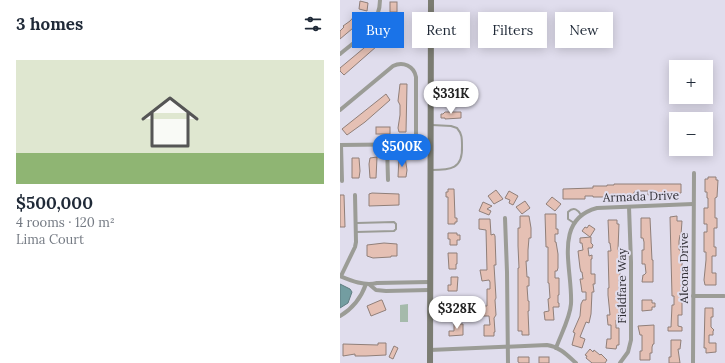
<!DOCTYPE html>
<html lang="en">
<head>
<meta charset="utf-8">
<style>
	:root { --surface:#fff; --page:#f2f2f3; --text:#1f2937; --muted:#747a83; --accent:#1a73e8 }
	body { margin:0; font-family:Lora,serif; background:var(--page); color:var(--text); height:100vh; display:flex; flex-direction:column; font-size:15px; white-space:nowrap }
	* { box-sizing:border-box; margin:0 }
	p { font-size:13px; color:var(--muted) }
	.icon { flex:none; width:22px; height:22px; fill:none; stroke:currentColor; stroke-width:2; stroke-linecap:round; stroke-linejoin:round }
	.map { position:relative; flex:1; overflow:hidden }
	.drawer { display:flex; flex-direction:column; background:var(--surface); width:340px }
	.drawer>* { flex:none }
	.hud { position:absolute; left:12px; top:12px; width:313px; height:36px; display:flex; gap:8px }
	.buttons { position:absolute; left:329px; top:60px; display:grid; gap:8px }
	.buttons a { display:grid; place-items:center; width:44px; height:44px; border-radius:0px; background:var(--surface); box-shadow:0 2px 10px #0003; font-size:20px }
	.price { position:absolute; translate:-50% -34px; padding:0 9px; border-radius:14px; background:#fff; color:#222; font-size:13px; line-height:26px; filter:drop-shadow(0 1px 2px #0008) }
	.price::after { content:''; position:absolute; left:50%; top:24px; width:12px; height:9px; margin-left:-6px; background:inherit; clip-path:polygon(0 0,100% 0,50% 100%) }
	.price.on { background:var(--accent); color:#fff }
	ul { padding:0; list-style:none }
	li { display:grid; align-content:center; gap:8px; height:212px; padding:0 16px }
	li span { display:grid; place-items:center; height:124px; border-radius:0px; color:#555 }
	li>.icon { margin-inline-start:auto }
	span .icon { width:72px; height:72px; fill:#fffc; stroke-width:1 }
	li b { font-size:17px }
	h2 { display:flex; justify-content:space-between; align-items:center; height:48px; padding:0 16px; font-size:17px }
	.chip { padding:0 14px; border-radius:0px; background:var(--surface); box-shadow:0 2px 10px #0003; font-size:14px; line-height:36px }
	.chip.on { background:var(--accent); color:#fff }
	main { display:flex; flex:1; min-height:0 }
	.map>svg:first-child { display:block }
	.green { fill:#a5baab }
	.water { fill:#739da1; stroke:#5f7c81 }
	.building { fill:#e5c0b4; stroke:#907f79 }
	.lines { fill:none; stroke-linecap:round; stroke-linejoin:round }
	.lane { stroke:#9b9c96; stroke-width:2 }
	.street { stroke:#9b9c96; stroke-width:4 }
	.secondary { stroke:#7b7c72; stroke-width:6 }
	.labels { text-anchor:middle; dominant-baseline:central; stroke-width:4; stroke-linejoin:round; paint-order:stroke }
	.street-label { font-size:12px; fill:#302f35; stroke:#e0dded }
</style>
</head>
<body>
<main>
<section class="drawer">
<h2>3 homes<svg class="icon" aria-label="filters" viewBox="0 0 24 24"><path d="M4 7h16M4 17h16"/><circle cx="9" cy="7" r="2"/><circle cx="15" cy="17" r="2"/></svg></h2>
<ul>
<li><span style="background:linear-gradient(#dfe7d0 75%,#8fb573 0)"><svg class="icon" aria-label="home" viewBox="0 0 24 24"><path d="M3 11l9-7 9 7M6 9v11h12V9"/></svg></span><div><b>$500,000</b><p>4 rooms · 120 m²</p><p>Lima Court</p></div></li>
</ul>
</section>
<div class="map">
<svg width="385" height="363" viewBox="0 0 385 363">
	<rect width="100%" height="100%" fill="#e0dded"/>
	<polygon class="green" points="68,304 68,322 60,322 60,305"/>
	<polygon class="water" points="0,284 10,289 12,292 8,303 0,308"/>
	<g class="building">
		<polygon points="20,1 28,3 27,11 19,9"/>
		<rect x="50" y="2" width="7" height="10"/>
		<polygon points="18,12 24,18 19,23 0,39 0,31 4,27 3,26 10,21"/>
		<polygon points="49,16 56,19 54,26 46,23"/>
		<polygon points="45,29 52,34 47,40 45,39 4,75 0,71 0,68 36,38 38,40"/>
		<polygon points="60,84 67,84 66,132 59,132 58,128 60,115 60,105 58,101"/>
		<polygon points="46,94 50,100 25,122 7,135 2,129"/>
		<polygon points="105,112 121,112 121,118 105,119 105,118 101,118 101,114 103,114"/>
		<rect x="36" y="127" width="14" height="7"/>
		<polygon points="37,157 36,178 30,178 29,164 30,158"/>
		<polygon points="59,157 65,157 67,170 66,177 58,177"/>
		<polygon points="12,158 19,158 20,171 19,178 12,178"/>
		<polygon points="368,177 376,177 376,180 378,180 377,197 375,198 375,218 377,218 377,228 374,228 374,247 376,247 376,256 372,256 372,273 376,273 376,285 365,285 364,280 366,260 366,252 364,252 364,232 367,232 367,224 364,224 364,208 368,208 368,198 367,198 367,192 365,192 365,179 368,179"/>
		<polygon points="274,184 341,184 341,193 308,195 308,191 298,191 294,192 294,196 272,194 272,197 253,197 253,196 245,196 245,199 223,199 223,189 253,188 253,186 267,186 267,185 274,185"/>
		<polygon points="108,189 114,189 115,218 117,218 117,222 115,222 115,224 108,224 108,197 106,197 106,192 108,192"/>
		<polygon points="156,190 163,199 154,204 148,196"/>
		<polygon points="169,191 178,196 173,205 169,203 170,200 165,198"/>
		<polygon points="32,193 59,194 59,205 29,206 29,194"/>
		<polygon points="0,195 4,195 5,227 0,227"/>
		<polygon points="212,197 221,204 215,211 206,204"/>
		<polygon points="185,201 190,208 182,214 176,207"/>
		<polygon points="143,202 152,206 147,209 151,211 149,215 139,211"/>
		<polygon points="205,214 216,214 216,229 218,229 218,234 215,234 215,242 216,242 218,254 218,268 217,271 215,271 215,278 219,278 219,295 218,295 218,303 219,303 219,307 213,307 214,320 205,320 204,312 209,311 208,299 210,298 209,283 208,283 208,247 206,247"/>
		<polygon points="180,216 189,216 191,228 191,238 189,238 188,250 188,261 186,261 187,277 189,277 189,286 187,286 188,301 189,301 189,311 188,311 189,335 182,335 182,331 178,331 178,268 179,268 178,246 178,228 180,228"/>
		<polygon points="337,216 337,221 342,221 341,235 340,235 339,241 339,250 342,250 342,315 338,315 338,326 342,327 342,331 328,331 328,327 331,327 332,305 334,305 334,296 332,296 330,217"/>
		<polygon points="301,218 310,218 312,260 313,260 313,282 302,282 303,275 304,275 306,273 305,264 302,264 302,250 304,250 304,242 303,238 301,238"/>
		<polygon points="139,219 150,219 151,235 154,234 155,236 156,265 154,265 156,298 155,300 156,315 154,318 155,332 154,332 154,336 144,336 144,325 150,325 149,316 143,316 141,306 147,306 147,289 150,289 150,282 149,280 142,281 140,270 147,270 146,230 139,229"/>
		<polygon points="268,220 277,220 277,224 279,224 278,249 279,252 280,278 279,278 279,320 276,320 276,328 279,328 279,345 277,345 276,349 266,348 267,339 271,339 271,325 268,325 267,315 270,315 268,295 268,288 269,288 268,251 271,251 270,243 269,243"/>
		<polygon points="249,225 255,229 250,237 242,231 245,227 247,228"/>
		<polygon points="108,233 117,233 117,235 120,235 120,240 117,240 117,245 110,245 110,239 108,239"/>
		<polygon points="251,237 251,243 253,245 252,248 248,248 249,256 252,255 252,259 251,259 251,274 255,274 255,284 253,284 254,292 252,292 251,314 249,323 246,322 240,337 245,339 242,348 232,345 235,333 233,332 240,316 241,304 243,300 246,300 246,292 242,292 241,285 240,279 243,279 242,272 241,272 240,268 238,251 243,250 242,243 240,243 240,238"/>
		<polygon points="44,243 57,244 57,256 51,256 51,257 33,258 27,256 27,245"/>
		<polygon points="108,253 117,253 117,264 116,264 116,269 109,269"/>
		<polygon points="111,277 118,277 117,291 108,291 108,285 111,285"/>
		<polygon points="108,299 116,299 116,313 110,312"/>
		<polygon points="41,300 42,300 46,310 31,316 27,306"/>
		<polygon points="302,300 312,300 312,303 315,303 315,307 312,307 312,310 302,311"/>
		<polygon points="365,308 373,308 373,317 371,317 371,327 374,330 373,331 373,335 369,335 369,343 376,343 376,352 366,353 366,348 364,348"/>
		<polygon points="114,324 123,324 123,335 109,336 109,331 114,331"/>
		<polygon points="314,325 314,344 313,344 312,347 312,353 310,353 310,360 300,360 300,351 302,351 302,335 300,335 298,326"/>
		<polygon points="331,340 341,340 340,349 338,349 340,363 329,363 329,357 331,357"/>
		<polygon points="38,343 46,343 46,355 26,356 15,356 15,354 3,356 3,344 38,345"/>
		<polygon points="54,346 58,348 53,359 49,357"/>
		<polygon points="250,349 253,352 254,350 260,355 261,354 267,360 265,363 252,363 246,358 247,356 245,355"/>
		<polygon points="178,357 189,357 189,363 180,363 178,362"/>
		<rect x="199" y="357" width="10" height="6"/>
	</g>
	<g class="lines">
		<g class="lane">
			<path d="M 91,170 C 111,170 123,169 122,146 C 122,138 122,134 117,128 L 111,126 L 92,125"/>
			<path d="M 234,223 L 228,219 L 228,212 C 234,206 238,210 241,215"/>
			<polyline points="16,232 54,231 56,229 56,224 54,222 17,223"/>
		</g>
		<g class="street">
			<path d="M 0,54 C 18,39 40,26 40,0"/>
			<path d="M 0,110 L 53,66 C 63,61 74,66 76,77 L 76,144"/>
			<polyline points="0,145 90,144"/>
			<polyline points="1,145 2,181"/>
			<polyline points="47,145 48,180"/>
			<polyline points="165,218 167,272 168,363"/>
			<path d="M 0,276 C 12,281 24,286 37,283 L 89,282"/>
			<polyline points="1,276 15,247 16,242 15,195"/>
			<polyline points="30,285 36,290 46,291 89,290"/>
			<polyline points="353,296 384,296"/>
			<path d="M 0,316 C 12,309 21,298 26,284"/>
			<path d="M 216,348 C 221,334 230,318 231,304 C 233,270 212,220 257,208 L 353,204"/>
			<path d="M 90,350 L 207,345 C 220,347 227,355 236,363"/>
			<polyline points="280,363 288,352 291,340 291,262 289,207"/>
			<polyline points="353,363 354,173"/>
		</g>
		<polyline class="secondary" points="90,363 91,0"/>
	</g>
	<g class="labels">
		<g class="street-label">
			<text transform="translate(301 196) rotate(-2)">Armada Drive</text>
			<text transform="translate(343 268) rotate(-90)">Alcona Drive</text>
			<text transform="translate(281 286) rotate(-90)">Fieldfare Way</text>
		</g>
	</g>
</svg>
<div class="buttons">
<a>+</a>
<a>−</a>
</div>
<b class="price" style="left:111px;top:115px">$331K</b>
<b class="price on" style="left:62px;top:168px">$500K</b>
<b class="price" style="left:117px;top:330px">$328K</b>
<div class="hud">
<a class="chip on">Buy</a>
<a class="chip">Rent</a>
<a class="chip">Filters</a>
<a class="chip">New</a>
</div>
</div>
</main>
</body>
</html>
